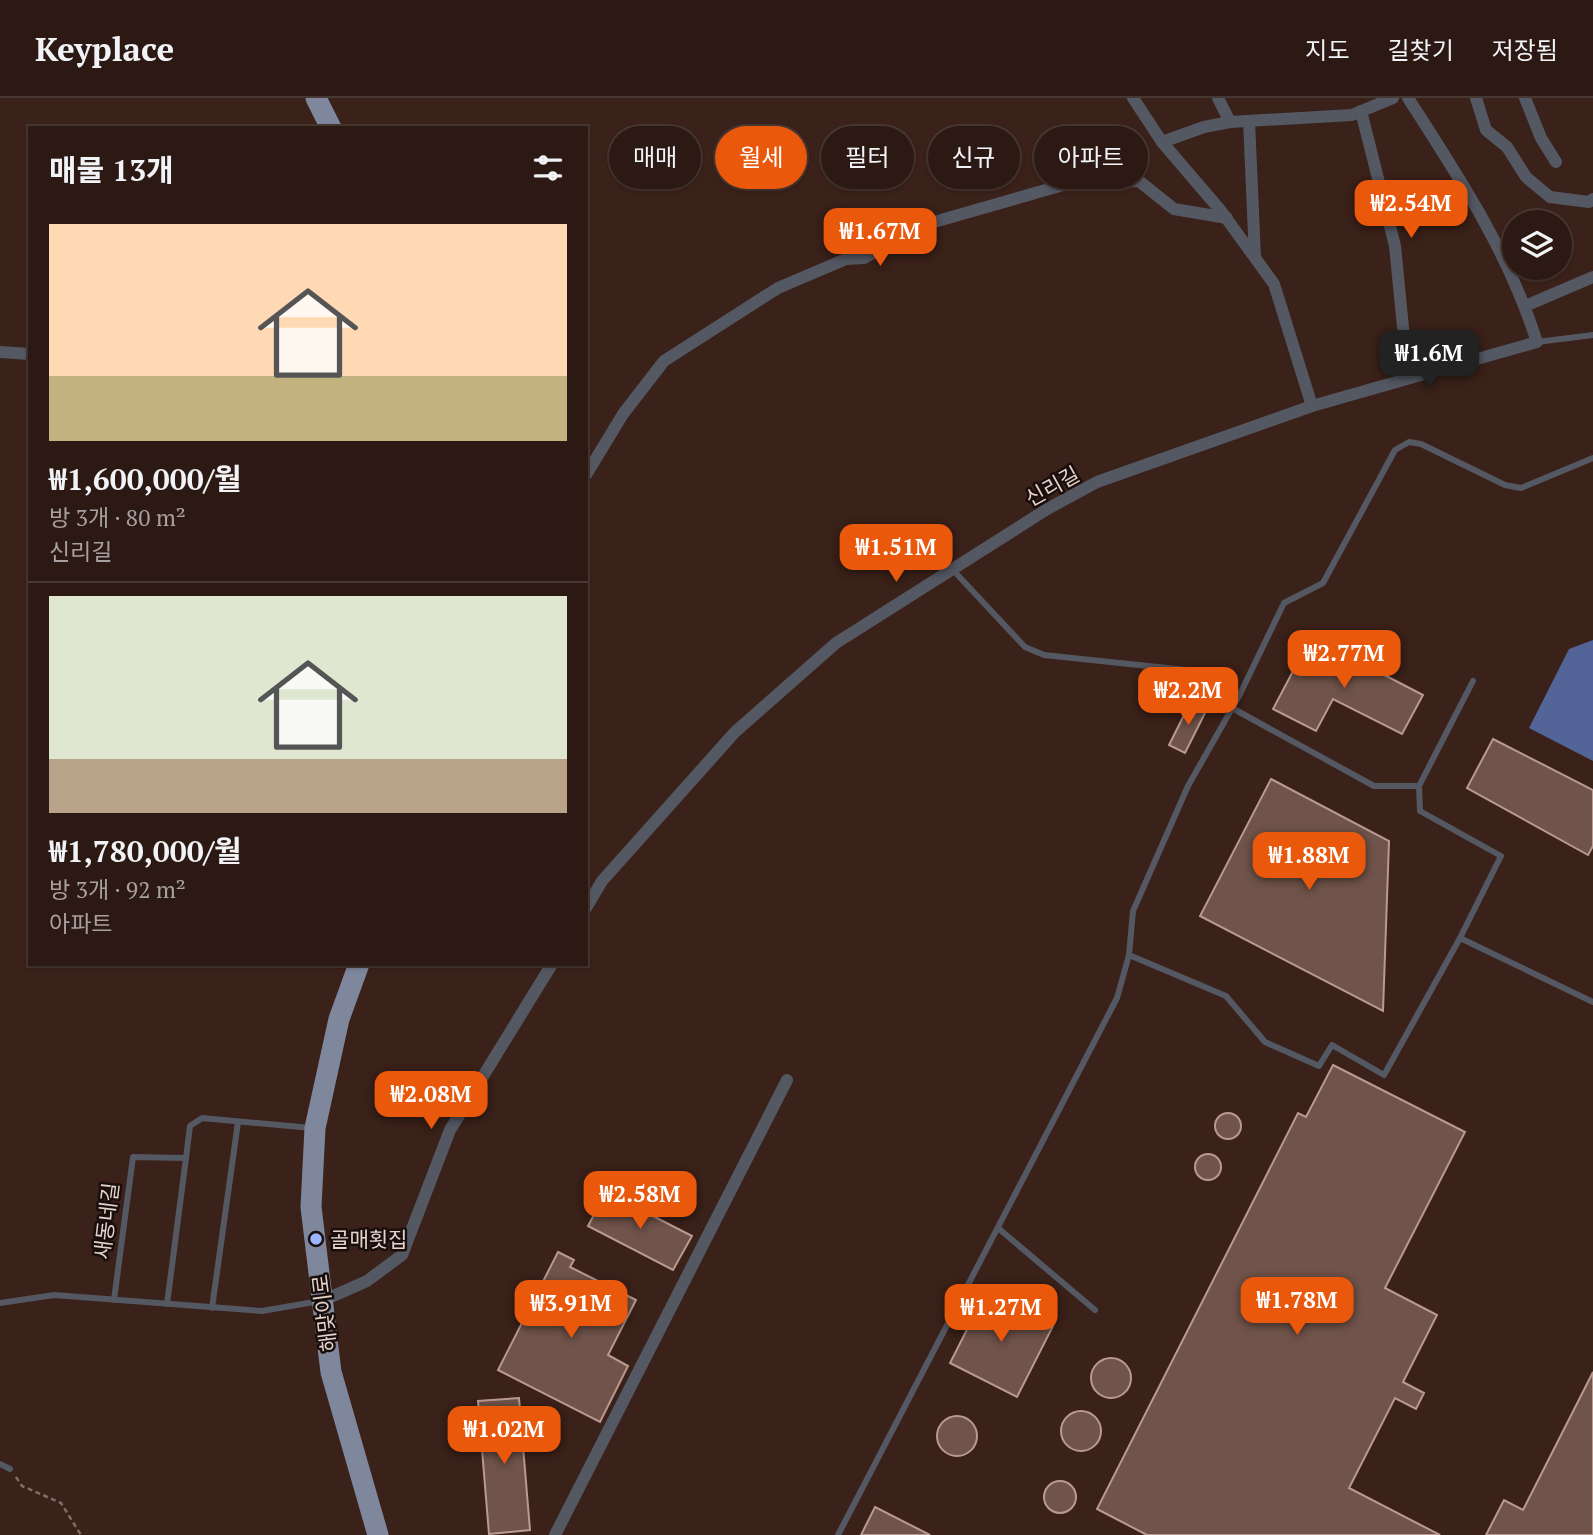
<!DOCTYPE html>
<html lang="ko">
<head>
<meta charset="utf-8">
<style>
	:root { --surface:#2c1913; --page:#382621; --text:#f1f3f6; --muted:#a6a0a0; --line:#483833; --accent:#ea580c }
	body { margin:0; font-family:"PT Serif","Noto Sans KR",serif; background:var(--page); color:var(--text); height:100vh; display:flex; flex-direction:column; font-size:26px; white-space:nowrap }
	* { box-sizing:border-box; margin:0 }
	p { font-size:23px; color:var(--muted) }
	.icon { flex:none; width:38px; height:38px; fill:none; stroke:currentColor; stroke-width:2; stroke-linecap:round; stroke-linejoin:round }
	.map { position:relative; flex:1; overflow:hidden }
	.details { position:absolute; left:28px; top:28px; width:560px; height:840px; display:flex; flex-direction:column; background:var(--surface); border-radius:0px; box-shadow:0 2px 5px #0004,0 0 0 2px var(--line) }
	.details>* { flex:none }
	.guide { position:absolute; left:609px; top:28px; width:665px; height:63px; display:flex; gap:14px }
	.controls { position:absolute; left:1502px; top:112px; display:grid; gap:14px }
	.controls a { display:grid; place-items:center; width:70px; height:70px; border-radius:50%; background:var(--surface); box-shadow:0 2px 5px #0004,0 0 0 2px var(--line); font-size:35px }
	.price { position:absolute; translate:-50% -60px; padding:0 16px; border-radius:14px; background:var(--accent); color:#fff; font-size:23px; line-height:46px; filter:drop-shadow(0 2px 4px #0008) }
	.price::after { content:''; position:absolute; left:50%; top:42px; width:21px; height:16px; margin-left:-10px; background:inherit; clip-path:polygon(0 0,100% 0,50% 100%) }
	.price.on { background:#222; color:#fff }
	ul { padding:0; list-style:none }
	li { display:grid; align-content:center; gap:14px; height:371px; padding:0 21px }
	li+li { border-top:2px solid var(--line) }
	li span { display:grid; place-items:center; height:217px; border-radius:0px; color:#555 }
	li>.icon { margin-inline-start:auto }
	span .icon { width:126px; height:126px; fill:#fffc; stroke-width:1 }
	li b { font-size:30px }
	h2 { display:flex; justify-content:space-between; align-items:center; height:84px; padding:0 21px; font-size:30px }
	.tag { padding:0 24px; border-radius:32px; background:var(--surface); box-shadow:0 2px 5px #0004,0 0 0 2px var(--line); font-size:24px; line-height:63px }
	.tag.on { background:var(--accent); color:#fff }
	header { display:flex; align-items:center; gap:42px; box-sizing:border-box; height:98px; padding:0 35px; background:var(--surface); border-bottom:2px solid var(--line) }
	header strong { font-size:33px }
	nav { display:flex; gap:38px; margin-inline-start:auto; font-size:24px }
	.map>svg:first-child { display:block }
	.water { fill:#536498 }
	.building { fill:#70534a; stroke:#ba9a90; stroke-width:2 }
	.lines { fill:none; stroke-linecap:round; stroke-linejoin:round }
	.path { stroke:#826d66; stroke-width:2.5; stroke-dasharray:5 3.5; stroke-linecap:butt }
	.lane { stroke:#545863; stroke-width:6 }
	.street { stroke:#545863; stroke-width:12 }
	.primary { stroke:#7f879d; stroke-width:21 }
	.poi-dot { fill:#9cb4fd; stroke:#190e0b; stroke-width:2.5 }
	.labels { text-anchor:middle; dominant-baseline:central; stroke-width:5; stroke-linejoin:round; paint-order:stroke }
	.street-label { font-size:21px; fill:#e5d4ce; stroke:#190e0b }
	.poi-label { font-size:21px; fill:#e5d4ce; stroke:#190e0b; text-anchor:start }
</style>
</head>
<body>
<header>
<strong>Keyplace</strong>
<nav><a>지도</a><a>길찾기</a><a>저장됨</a></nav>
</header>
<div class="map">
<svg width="1593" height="1437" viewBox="0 0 1593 1437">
	<rect width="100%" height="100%" fill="#3a2119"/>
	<polygon class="water" points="1593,542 1593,663 1529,630 1569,551"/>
	<g class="building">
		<polygon points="1311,539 1423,597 1402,636 1333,601 1316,633 1273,611"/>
		<polygon points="1191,603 1207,611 1185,655 1169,647"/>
		<polygon points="1493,641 1593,692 1593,748 1588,757 1467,690"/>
		<polygon points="1271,681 1389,743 1383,913 1200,818"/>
		<polygon points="1333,967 1465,1034 1385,1190 1437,1217 1403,1284 1424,1295 1416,1311 1395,1300 1349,1390 1440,1437 1147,1437 1097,1411 1298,1015 1306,1019"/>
		<circle cx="1228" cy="1028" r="13"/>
		<circle cx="1208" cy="1069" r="13"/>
		<polygon points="606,1094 692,1138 673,1172 588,1128"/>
		<polygon points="558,1154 574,1162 570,1169 636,1202 608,1257 628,1268 600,1324 498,1272"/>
		<polygon points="986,1194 1053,1228 1017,1299 950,1265"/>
		<circle cx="1111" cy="1280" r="20"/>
		<polygon points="1593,1274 1593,1437 1486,1437 1504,1402 1523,1412"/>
		<polygon points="519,1300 530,1432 489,1436 478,1303"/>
		<circle cx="1081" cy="1333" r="20"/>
		<circle cx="957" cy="1338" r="20"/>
		<circle cx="1060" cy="1399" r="16"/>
		<polygon points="875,1409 930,1437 861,1437"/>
	</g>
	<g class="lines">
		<polyline class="path" points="16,1379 22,1388 61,1405 81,1437"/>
		<g class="lane">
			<polyline points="1537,244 1593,237"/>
			<polyline points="952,471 1025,549 1044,557 1186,572 1216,582 1239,598"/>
			<polyline points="1232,610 1374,688 1419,688 1473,583"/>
			<polyline points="1460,840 1593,904"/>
			<polyline points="1129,857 1226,898 1265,944 1319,968 1332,947 1384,977 1460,840 1501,758 1420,713 1419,688"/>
			<polyline points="998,1130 1095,1212"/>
			<polyline points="114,1202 133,1059 186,1060 190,1028 202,1020 312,1030"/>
			<polyline points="0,1205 54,1197 262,1213 320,1203"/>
			<polyline points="167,1206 186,1060"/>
			<polyline points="212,1210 238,1024"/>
			<polyline points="0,1366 10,1371"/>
			<polyline points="838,1437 1117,900 1129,857 1133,813 1188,688 1239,598 1284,505 1323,485 1395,352 1409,344 1421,346 1505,387 1521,390 1593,360"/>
		</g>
		<g class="street">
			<polyline points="1133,0 1162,44 1221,113 1274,186 1312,308"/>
			<polyline points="1218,0 1230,24 1352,17 1393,0"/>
			<polyline points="1476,0 1486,32 1507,49 1526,79 1550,99 1589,104 1593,101"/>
			<polyline points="1525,0 1541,40 1556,64"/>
			<polyline points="1361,13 1395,148 1408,280"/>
			<polyline points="1249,23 1255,159"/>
			<polyline points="1162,44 1204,29 1230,24"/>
			<polyline points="1525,208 1593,179"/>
			<polyline points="0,254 30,256"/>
			<polyline points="586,377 623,316 664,263 778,190 846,161 864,160 927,126 1070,85 1139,83 1174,111 1227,120"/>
			<path d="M 586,810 L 602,783 L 735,634 L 836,545 L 1049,410 L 1097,384 L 1312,308 L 1537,244 C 1507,151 1460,81 1408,0"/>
			<polyline points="322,1203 367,1183 402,1157 450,1032 552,866"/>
			<polyline points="555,1437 787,982"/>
		</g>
		<g class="primary">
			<polyline points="316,0 331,30"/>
			<polyline points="359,866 339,921 315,1030 311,1109 331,1274 378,1437"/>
		</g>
	</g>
	<circle class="poi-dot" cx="316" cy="1141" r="7"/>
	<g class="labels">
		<g class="street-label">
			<text transform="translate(1052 388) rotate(-29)">신리길</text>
			<text transform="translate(106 1123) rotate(-83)">새동네길</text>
			<text transform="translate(324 1215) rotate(-97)">해맞이로</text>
		</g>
		<g class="poi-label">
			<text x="330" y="1141">골매횟집</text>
		</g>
	</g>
</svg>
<div class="controls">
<a><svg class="icon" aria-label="layers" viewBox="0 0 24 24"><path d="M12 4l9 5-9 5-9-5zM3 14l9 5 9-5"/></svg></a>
</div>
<b class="price" style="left:1411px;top:142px">₩2.54M</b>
<b class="price" style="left:880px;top:170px">₩1.67M</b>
<b class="price on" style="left:1429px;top:292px">₩1.6M</b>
<b class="price" style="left:896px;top:486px">₩1.51M</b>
<b class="price" style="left:1344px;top:592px">₩2.77M</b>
<b class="price" style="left:1188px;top:629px">₩2.2M</b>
<b class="price" style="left:1309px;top:794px">₩1.88M</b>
<b class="price" style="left:431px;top:1033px">₩2.08M</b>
<b class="price" style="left:640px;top:1133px">₩2.58M</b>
<b class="price" style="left:1297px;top:1239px">₩1.78M</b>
<b class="price" style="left:571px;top:1242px">₩3.91M</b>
<b class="price" style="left:1001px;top:1246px">₩1.27M</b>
<b class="price" style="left:504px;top:1368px">₩1.02M</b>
<div class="guide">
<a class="tag">매매</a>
<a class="tag on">월세</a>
<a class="tag">필터</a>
<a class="tag">신규</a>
<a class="tag">아파트</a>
</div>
<section class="details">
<h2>매물 13개<svg class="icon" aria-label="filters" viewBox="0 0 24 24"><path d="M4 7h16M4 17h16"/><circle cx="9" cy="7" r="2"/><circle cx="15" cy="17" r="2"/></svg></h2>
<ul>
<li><span style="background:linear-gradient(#ffd9b3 70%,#c2b280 0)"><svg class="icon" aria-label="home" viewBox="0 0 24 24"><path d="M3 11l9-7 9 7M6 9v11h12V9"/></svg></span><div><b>₩1,600,000/월</b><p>방 3개 · 80 m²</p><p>신리길</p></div></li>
<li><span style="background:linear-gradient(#dfe7d0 75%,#b9a48a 0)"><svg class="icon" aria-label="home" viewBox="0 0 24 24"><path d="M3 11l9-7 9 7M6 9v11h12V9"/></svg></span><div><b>₩1,780,000/월</b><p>방 3개 · 92 m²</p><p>아파트</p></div></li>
</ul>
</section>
</div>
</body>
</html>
